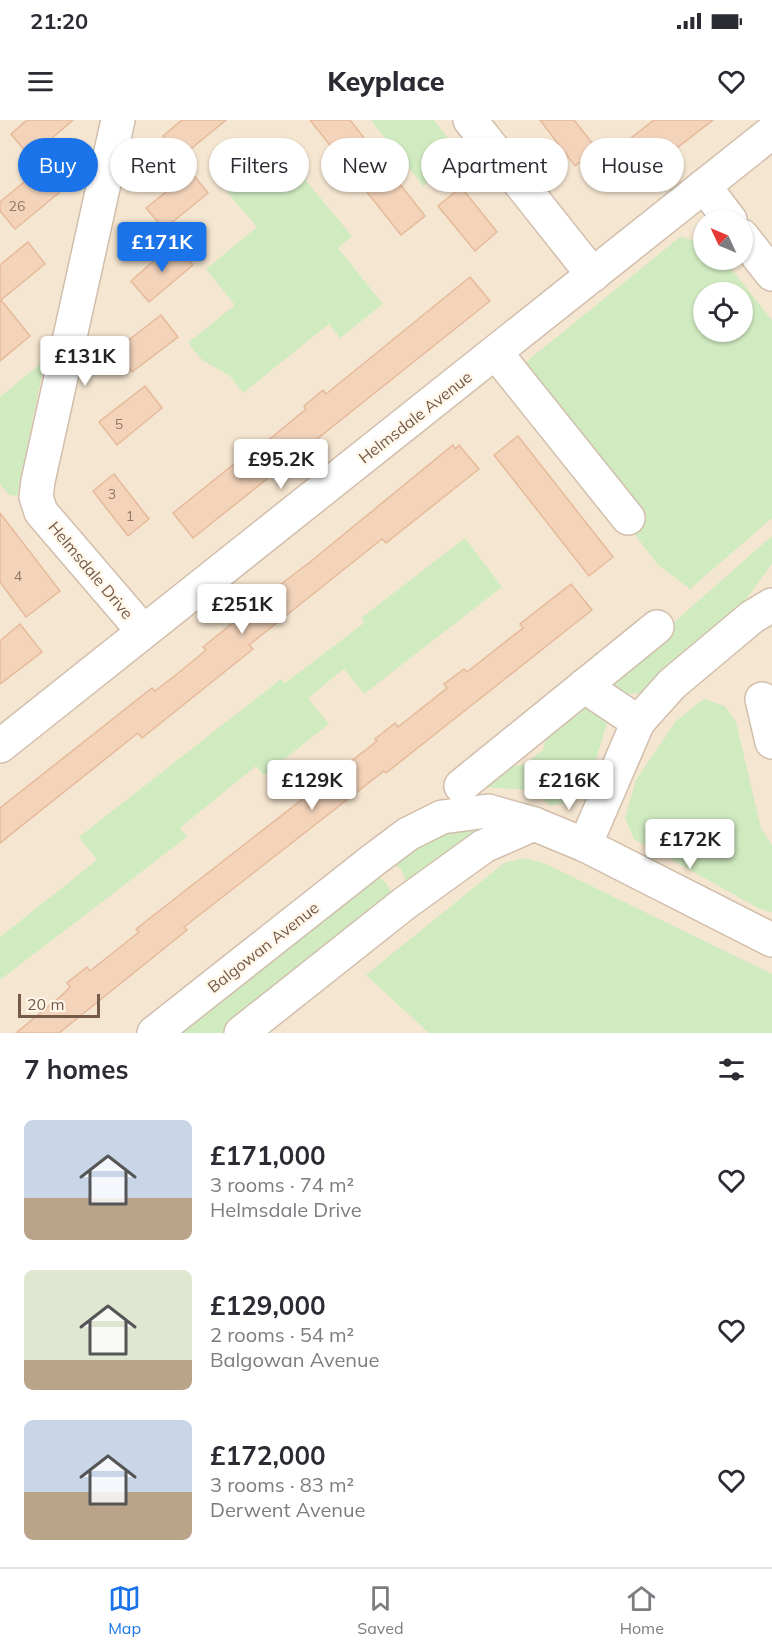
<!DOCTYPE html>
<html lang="en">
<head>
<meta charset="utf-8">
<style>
	:root { --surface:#fff; --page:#f2f2f3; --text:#2b2b33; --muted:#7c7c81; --line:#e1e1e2; --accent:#1a73e8 }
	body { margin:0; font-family:Mulish,sans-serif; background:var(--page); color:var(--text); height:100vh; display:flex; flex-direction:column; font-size:22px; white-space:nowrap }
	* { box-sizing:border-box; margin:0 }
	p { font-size:20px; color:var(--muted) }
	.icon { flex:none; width:33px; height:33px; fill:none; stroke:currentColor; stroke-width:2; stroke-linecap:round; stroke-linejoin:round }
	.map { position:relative; height:913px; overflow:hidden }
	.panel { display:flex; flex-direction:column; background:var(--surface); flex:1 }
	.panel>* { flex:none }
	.hud { position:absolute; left:18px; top:18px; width:736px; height:54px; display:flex; gap:12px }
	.needle { width:39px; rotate:314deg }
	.buttons { position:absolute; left:693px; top:90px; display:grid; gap:12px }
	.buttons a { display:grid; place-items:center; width:60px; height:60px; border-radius:50%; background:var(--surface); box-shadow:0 2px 4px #0004; font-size:30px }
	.scale { position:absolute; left:18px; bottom:15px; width:82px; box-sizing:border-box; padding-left:6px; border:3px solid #765a48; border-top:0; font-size:16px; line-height:21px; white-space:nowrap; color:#765a48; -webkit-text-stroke:4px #fff7ea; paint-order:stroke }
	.price { position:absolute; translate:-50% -51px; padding:0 14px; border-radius:6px; background:#fff; color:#222; font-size:20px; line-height:39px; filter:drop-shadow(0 2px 3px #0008) }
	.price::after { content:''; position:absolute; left:50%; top:36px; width:18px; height:14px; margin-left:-9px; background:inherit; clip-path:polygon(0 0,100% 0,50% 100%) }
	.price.selected { background:var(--accent); color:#fff }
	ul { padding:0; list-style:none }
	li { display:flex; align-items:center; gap:18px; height:150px; padding:0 24px }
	li span { display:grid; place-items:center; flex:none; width:168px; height:120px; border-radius:9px; color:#555 }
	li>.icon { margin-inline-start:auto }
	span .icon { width:72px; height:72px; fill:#fffc; stroke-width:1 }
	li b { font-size:26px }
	h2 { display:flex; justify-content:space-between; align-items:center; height:72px; padding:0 24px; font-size:26px }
	.chip { padding:0 21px; border-radius:27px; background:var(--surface); box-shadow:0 2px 4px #0004; font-size:21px; line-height:54px }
	.chip.selected { background:var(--accent); color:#fff }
	.status { display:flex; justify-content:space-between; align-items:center; height:42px; padding:0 30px; background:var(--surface); direction:ltr }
	.status svg { height:16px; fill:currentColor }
	header { display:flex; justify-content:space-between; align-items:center; height:78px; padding:0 24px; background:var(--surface); font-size:27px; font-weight:800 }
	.tab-bar { display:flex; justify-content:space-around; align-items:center; height:84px; border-top:2px solid var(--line); background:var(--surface); font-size:16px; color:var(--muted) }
	.tab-bar a { display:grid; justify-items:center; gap:3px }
	.tab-bar .selected { color:var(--accent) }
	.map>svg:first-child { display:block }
	.residential { fill:#f5e6d1; fill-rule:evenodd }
	.green { fill:#d1ebc1; fill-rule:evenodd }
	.building { fill:#f3d3ba; stroke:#e6ba9a; stroke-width:1.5 }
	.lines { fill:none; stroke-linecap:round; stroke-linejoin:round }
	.minor-casing { stroke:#d1beac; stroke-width:36 }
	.minor { stroke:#fff; stroke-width:33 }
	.labels { text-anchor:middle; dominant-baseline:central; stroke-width:5; stroke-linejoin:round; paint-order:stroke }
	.number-label { font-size:14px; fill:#957864 }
	.street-label { font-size:16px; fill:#765a48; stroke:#fff7ea }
</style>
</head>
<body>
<div class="status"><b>21:20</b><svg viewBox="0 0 49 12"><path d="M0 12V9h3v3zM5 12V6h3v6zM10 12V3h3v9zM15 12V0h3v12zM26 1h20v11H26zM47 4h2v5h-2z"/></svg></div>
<header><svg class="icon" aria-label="menu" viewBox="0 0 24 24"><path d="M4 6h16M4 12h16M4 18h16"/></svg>Keyplace<svg class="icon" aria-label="heart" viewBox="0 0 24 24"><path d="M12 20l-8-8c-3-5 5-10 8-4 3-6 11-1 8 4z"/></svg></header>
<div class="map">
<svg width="772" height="913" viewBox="0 0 772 913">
	<rect width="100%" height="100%" fill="#fdf4e3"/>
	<path class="residential" d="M 0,0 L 772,0 L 772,913 L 0,913 ZM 704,100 L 742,100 L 742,140 L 704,140 ZM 704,172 L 742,172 L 742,212 L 704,212 Z"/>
	<g class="green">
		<polygon points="371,0 434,0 461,35 423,66"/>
		<polygon points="279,28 352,116 338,128 383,184 340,218 329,204 243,273 230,256 202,240 188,223 235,185 206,149 257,107 227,72"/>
		<path d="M 680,117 L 703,122 L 704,140 L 724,140 L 772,200 L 772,398 L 690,469 L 658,445 L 627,404 L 521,246 ZM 704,172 L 742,172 L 742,212 L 704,212 Z"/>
		<polygon points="45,240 17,376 9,375 0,364 0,277"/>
		<polygon points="772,416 772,444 740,487 640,573 625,574 615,567 613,556"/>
		<polygon points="465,418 502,467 364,574 344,549 308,578 329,604 264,655 256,646 180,708 187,717 0,860 0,817 97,740 79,717 281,559 285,563 364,503 361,498"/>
		<polygon points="704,579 725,586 736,602 761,708 772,725 772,792 760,789 634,719 625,698 636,660 676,601"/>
		<polygon points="580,585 595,587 608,600 588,666 572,681 550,686 535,670 478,667 504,646 523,645 543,630 548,611"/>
		<polygon points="499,701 409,768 401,749 386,739 422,713"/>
		<polygon points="523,738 544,743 772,854 772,913 429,913 366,855 504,743"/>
		<path d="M 368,755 C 382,757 388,761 392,776 L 229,913 L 169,913 Z"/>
	</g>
	<g class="building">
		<polygon points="27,0 73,0 30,37 11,14"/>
		<polygon points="182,0 226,0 181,37 163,16"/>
		<polygon points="310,0 350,0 425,96 401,115"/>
		<polygon points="540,0 574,0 597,29 575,46"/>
		<polygon points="654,0 713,0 629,65 607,37"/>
		<polygon points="41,48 60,72 15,109 0,91 0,82"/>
		<polygon points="191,52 208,73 164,109 146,88"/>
		<polygon points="461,67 497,112 475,131 438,86"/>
		<polygon points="28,122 45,144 1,180 30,216 0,241 0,145"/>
		<polygon points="174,123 193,145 149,182 131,161"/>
		<polygon points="470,157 490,181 193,418 173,393 234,344 236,347 306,289 304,286 323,270 326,274"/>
		<polygon points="161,195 178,217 132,252 116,230"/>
		<polygon points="145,266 162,288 117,325 99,302"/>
		<polygon points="518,316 613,437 589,456 494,335"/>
		<polygon points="453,325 455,329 459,325 479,349 386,423 382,419 298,486 249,525 253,529 142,618 138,613 0,723 0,688 152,568 155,571 182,550 206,530 203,527 281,464 310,442"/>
		<polygon points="114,354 149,399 128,416 93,371"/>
		<polygon points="0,393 60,471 26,497 0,462"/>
		<polygon points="571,464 592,490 386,653 384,651 184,807 187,810 59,913 16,913 61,876 70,867 67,863 87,847 90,851 139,812 136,809 377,621 375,619 395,603 398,607 447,568 444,564 464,549 467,552 523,508 520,504"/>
		<polygon points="20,504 42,532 0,564 0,521"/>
	</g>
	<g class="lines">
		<defs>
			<g id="minor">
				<polyline points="118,0 38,361 36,377 41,392 143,511"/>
				<polyline points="470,0 593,155"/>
				<polyline points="704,66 730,100"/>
				<polyline points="742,116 772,154"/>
				<polyline points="496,233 628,398"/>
				<polyline points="584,566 638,602"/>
				<polyline points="762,579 772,622"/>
				<polyline points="0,626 772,12"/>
				<polyline points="461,666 657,507"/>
				<polyline points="585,725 638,602 672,564 752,497 772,485"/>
				<polyline points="154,913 372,741 408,714 442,697 488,691 534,704 585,725 772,820"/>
				<polyline points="241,913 405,783 484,726 534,704"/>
			</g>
		</defs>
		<use href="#minor" class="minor-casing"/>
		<use href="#minor" class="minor"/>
	</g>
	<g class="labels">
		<g class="number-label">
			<text x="17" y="86">26</text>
			<text x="119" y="304">5</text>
			<text x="112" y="374">3</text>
			<text x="130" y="396">1</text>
			<text x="18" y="456">4</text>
		</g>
		<g class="street-label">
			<text transform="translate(415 297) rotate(-38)">Helmsdale Avenue</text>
			<text transform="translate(91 450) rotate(50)">Helmsdale Drive</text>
			<text transform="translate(263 827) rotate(-38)">Balgowan Avenue</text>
		</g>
	</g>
</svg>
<div class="buttons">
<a><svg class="needle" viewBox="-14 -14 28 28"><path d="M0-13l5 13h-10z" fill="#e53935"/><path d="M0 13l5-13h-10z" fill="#7c7c81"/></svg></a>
<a><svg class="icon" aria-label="locate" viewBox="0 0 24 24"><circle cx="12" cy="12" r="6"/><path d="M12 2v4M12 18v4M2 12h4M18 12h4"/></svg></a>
</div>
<div class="scale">20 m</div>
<b class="price selected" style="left:162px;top:153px">£171K</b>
<b class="price" style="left:85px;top:267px">£131K</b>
<b class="price" style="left:281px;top:370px">£95.2K</b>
<b class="price" style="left:242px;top:515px">£251K</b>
<b class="price" style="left:312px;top:691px">£129K</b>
<b class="price" style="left:569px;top:691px">£216K</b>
<b class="price" style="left:690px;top:750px">£172K</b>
<div class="hud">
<a class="chip selected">Buy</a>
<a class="chip">Rent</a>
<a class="chip">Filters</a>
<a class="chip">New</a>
<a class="chip">Apartment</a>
<a class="chip">House</a>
</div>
</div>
<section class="panel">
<h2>7 homes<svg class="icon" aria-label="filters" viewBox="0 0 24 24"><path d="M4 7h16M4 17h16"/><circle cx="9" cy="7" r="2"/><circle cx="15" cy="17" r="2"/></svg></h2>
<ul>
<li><span style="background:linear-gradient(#c9d6e8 65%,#b9a48a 0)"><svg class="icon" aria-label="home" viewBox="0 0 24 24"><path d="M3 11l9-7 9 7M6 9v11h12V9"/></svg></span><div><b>£171,000</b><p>3 rooms · 74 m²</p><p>Helmsdale Drive</p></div><svg class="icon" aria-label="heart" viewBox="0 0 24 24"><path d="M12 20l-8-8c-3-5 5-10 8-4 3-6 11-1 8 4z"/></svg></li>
<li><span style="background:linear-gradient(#dfe7d0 75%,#b9a48a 0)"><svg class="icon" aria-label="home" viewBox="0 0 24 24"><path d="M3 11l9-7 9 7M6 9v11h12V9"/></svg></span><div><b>£129,000</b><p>2 rooms · 54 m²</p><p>Balgowan Avenue</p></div><svg class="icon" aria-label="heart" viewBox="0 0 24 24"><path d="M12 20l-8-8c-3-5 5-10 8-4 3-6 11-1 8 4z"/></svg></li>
<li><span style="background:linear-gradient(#c9d6e8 60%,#b9a48a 0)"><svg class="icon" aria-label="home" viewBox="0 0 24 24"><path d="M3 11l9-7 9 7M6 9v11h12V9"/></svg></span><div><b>£172,000</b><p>3 rooms · 83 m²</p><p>Derwent Avenue</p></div><svg class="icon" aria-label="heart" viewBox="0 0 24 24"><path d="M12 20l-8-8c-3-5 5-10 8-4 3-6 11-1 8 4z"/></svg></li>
</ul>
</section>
<nav class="tab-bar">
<a class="selected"><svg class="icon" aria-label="map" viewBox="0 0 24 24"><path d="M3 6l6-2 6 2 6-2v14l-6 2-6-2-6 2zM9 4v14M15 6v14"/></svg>Map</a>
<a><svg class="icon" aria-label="saved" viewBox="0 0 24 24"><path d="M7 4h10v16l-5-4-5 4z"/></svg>Saved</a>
<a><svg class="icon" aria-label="home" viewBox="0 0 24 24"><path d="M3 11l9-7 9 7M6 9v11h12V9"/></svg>Home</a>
</nav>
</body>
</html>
